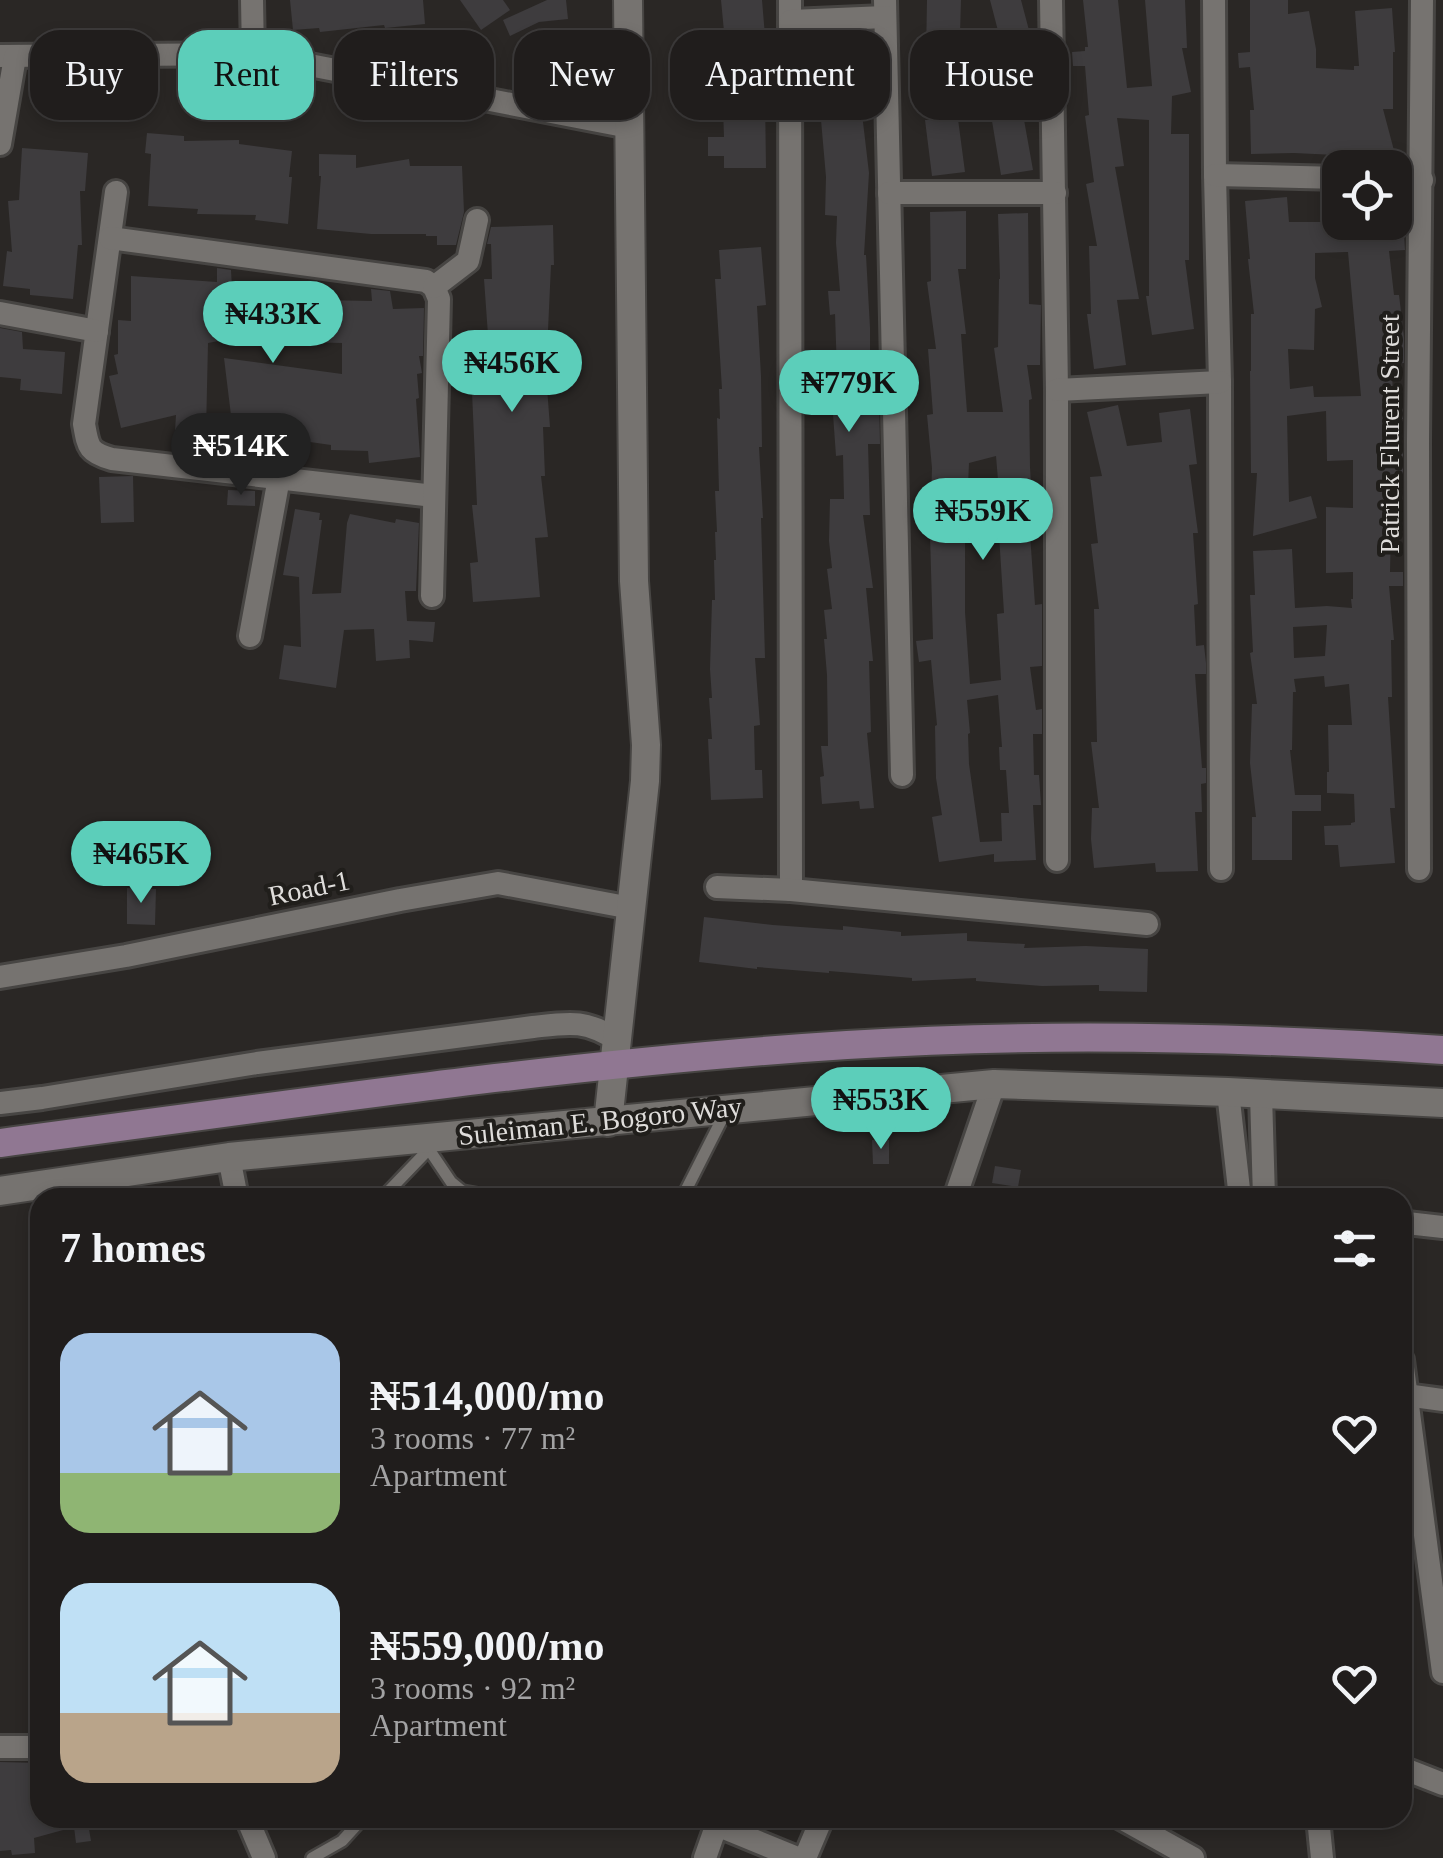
<!DOCTYPE html>
<html lang="en">
<head>
<meta charset="utf-8">
<style>
	:root { --surface:#201d1c; --page:#2d2a29; --text:#f1f3f6; --muted:#a2a2a3; --line:#3d3b3b; --accent:#5cceba }
	body { margin:0; font-family:"Times New Roman",serif; background:var(--page); color:var(--text); height:100vh; display:flex; flex-direction:column; font-size:38px; white-space:nowrap }
	* { box-sizing:border-box; margin:0 }
	p { font-size:32px; color:var(--muted) }
	.icon { flex:none; width:55px; height:55px; fill:none; stroke:currentColor; stroke-width:2; stroke-linecap:round; stroke-linejoin:round }
	.map { position:relative; flex:1; overflow:hidden }
	.drawer { position:absolute; left:30px; top:1188px; width:1382px; height:640px; display:flex; flex-direction:column; background:var(--surface); border-radius:30px; box-shadow:0 5px 15px #0003,0 0 0 2px var(--line) }
	.drawer>* { flex:none }
	.guide { position:absolute; left:30px; top:30px; width:1385px; height:90px; display:flex; gap:20px }
	.controls { position:absolute; left:1322px; top:150px; display:grid; gap:20px }
	.controls a { display:grid; place-items:center; width:90px; height:90px; border-radius:20px; background:var(--surface); box-shadow:0 5px 15px #0003,0 0 0 2px var(--line); font-size:50px }
	.price { position:absolute; translate:-50% -85px; padding:0 22px; border-radius:35px; background:var(--accent); color:#111; font-size:32px; line-height:65px; filter:drop-shadow(0 2px 5px #0008) }
	.price::after { content:''; position:absolute; left:50%; top:60px; width:30px; height:22px; margin-left:-15px; background:inherit; clip-path:polygon(0 0,100% 0,50% 100%) }
	.price.current { background:#222; color:#fff }
	ul { padding:0; list-style:none }
	li { display:flex; align-items:center; gap:30px; height:250px; padding:0 30px }
	li span { display:grid; place-items:center; flex:none; width:280px; height:200px; border-radius:30px; color:#555 }
	li>.icon { margin-inline-start:auto }
	span .icon { width:120px; height:120px; fill:#fffc; stroke-width:1 }
	li b { font-size:42px }
	h2 { display:flex; justify-content:space-between; align-items:center; height:120px; padding:0 30px; font-size:42px }
	.pill { padding:0 35px; border-radius:30px; background:var(--surface); box-shadow:0 5px 15px #0003,0 0 0 2px var(--line); font-size:35px; line-height:90px }
	.pill.current { background:var(--accent); color:#111 }
	.map>svg:first-child { display:block }
	.building { fill:#3e3c3e; fill-rule:evenodd }
	.lines { fill:none; stroke-linecap:round; stroke-linejoin:round }
	.service-casing { stroke:#474543; stroke-width:16 }
	.minor-casing { stroke:#474543; stroke-width:28 }
	.tertiary-casing { stroke:#474543; stroke-width:32 }
	.secondary-casing { stroke:#474543; stroke-width:32 }
	.service { stroke:#767370; stroke-width:11 }
	.minor { stroke:#767370; stroke-width:22 }
	.tertiary { stroke:#767370; stroke-width:28 }
	.secondary { stroke:#907792; stroke-width:28 }
	.labels { text-anchor:middle; dominant-baseline:central; stroke-width:8; stroke-linejoin:round; paint-order:stroke }
	.street-label { font-size:28px; fill:#dfdddb; stroke:#201e1b }
</style>
</head>
<body>
<div class="map">
<svg width="1443" height="1858" viewBox="0 0 1443 1858">
	<rect width="100%" height="100%" fill="#2a2725"/>
	<g class="building">
		<polygon points="290,0 423,0 425,24 385,28 384,25 320,32 319,28 293,30"/>
		<polygon points="460,0 503,0 510,10 481,30"/>
		<polygon points="547,0 566,0 568,19 539,22 510,36 503,20"/>
		<polygon points="721,0 762,0 770,96 765,96 766,168 724,168 724,156 708,156 708,137 724,137 723,108 727,108 725,70 720,70 719,42 725,42"/>
		<polygon points="927,0 961,0 960,34 965,104 956,104 965,172 932,176 925,120 930,120 926,57"/>
		<polygon points="990,0 1021,0 1030,34 1022,36 1029,103 1021,103 1033,170 1001,175 992,121 998,120 991,51 1003,50"/>
		<polygon points="1083,0 1118,0 1127,88 1152,86 1145,0 1185,0 1187,48 1182,48 1191,92 1172,96 1171,134 1189,134 1189,260 1185,260 1194,329 1152,335 1146,296 1149,296 1149,120 1117,118 1124,166 1115,167 1139,299 1117,300 1126,365 1094,369 1087,314 1091,314 1089,246 1097,246 1086,184 1094,182 1085,116 1089,115 1085,66 1073,66 1072,52 1085,51 1085,47 1088,47"/>
		<polygon points="1250,0 1288,0 1288,14 1309,11 1316,49 1316,68 1354,70 1354,66 1359,66 1355,11 1392,8 1395,52 1393,52 1393,109 1383,109 1396,158 1360,168 1357,156 1294,153 1251,154 1250,110 1254,110 1250,67 1239,68 1238,53 1250,52"/>
		<polygon points="865,46 866,105 861,105 869,173 864,255 866,255 870,328 870,398 879,397 880,444 868,444 870,515 863,515 873,588 866,588 873,661 869,661 871,732 867,733 874,808 860,809 859,801 822,804 820,777 824,776 821,746 828,746 827,675 824,639 827,639 824,610 832,609 827,569 832,568 829,541 830,499 844,499 843,455 836,456 832,400 838,400 835,314 830,315 828,291 840,291 836,243 837,216 825,215 826,177 821,120 822,48"/>
		<polygon points="147,133 184,136 184,141 239,140 239,144 292,151 289,177 292,177 288,224 255,220 256,215 197,214 198,209 148,206 151,154 145,153"/>
		<polygon points="22,148 88,153 85,191 80,191 82,245 78,245 73,299 30,295 30,289 3,286 7,251 12,252 8,201 19,200"/>
		<polygon points="319,154 356,155 356,168 409,159 410,166 462,166 464,212 456,245 437,245 437,236 426,236 426,234 371,234 317,229 321,176 319,176"/>
		<path d="M 1287,197 L 1289,222 L 1389,222 L 1389,235 L 1404,234 L 1405,250 L 1389,251 L 1394,295 L 1399,295 L 1404,337 L 1404,363 L 1392,364 L 1393,405 L 1403,405 L 1403,419 L 1390,419 L 1391,448 L 1403,448 L 1403,474 L 1391,474 L 1396,528 L 1391,529 L 1390,572 L 1403,572 L 1403,586 L 1389,586 L 1394,640 L 1391,640 L 1392,697 L 1388,697 L 1395,808 L 1390,808 L 1395,863 L 1340,867 L 1338,845 L 1325,845 L 1324,826 L 1351,825 L 1351,823 L 1355,822 L 1354,794 L 1327,793 L 1327,772 L 1329,772 L 1328,725 L 1352,725 L 1349,684 L 1325,687 L 1324,676 L 1294,679 L 1296,692 L 1293,692 L 1292,750 L 1290,750 L 1295,795 L 1321,795 L 1321,811 L 1292,811 L 1292,860 L 1252,860 L 1252,817 L 1256,817 L 1250,763 L 1252,704 L 1257,704 L 1250,653 L 1253,652 L 1250,595 L 1255,595 L 1253,551 L 1292,549 L 1295,608 L 1327,606 L 1352,608 L 1351,599 L 1353,599 L 1353,572 L 1326,573 L 1326,507 L 1353,508 L 1353,460 L 1327,461 L 1326,411 L 1287,416 L 1289,502 L 1311,496 L 1317,518 L 1253,536 L 1257,473 L 1251,473 L 1250,371 L 1251,371 L 1251,314 L 1254,314 L 1248,259 L 1250,259 L 1245,201 ZM 1348,252 L 1361,396 L 1314,397 L 1313,386 L 1290,389 L 1288,349 L 1314,350 L 1315,309 L 1322,307 L 1315,278 L 1315,253 ZM 1327,625 L 1325,656 L 1294,658 L 1293,627 Z"/>
		<path d="M 966,211 L 966,269 L 958,269 L 966,334 L 961,334 L 967,412 L 1003,412 L 994,348 L 998,347 L 999,279 L 1000,279 L 998,214 L 1028,213 L 1029,304 L 1041,305 L 1040,365 L 1027,365 L 1032,399 L 1029,400 L 1030,467 L 1034,534 L 1030,534 L 1035,605 L 1042,604 L 1042,666 L 1030,667 L 1036,710 L 1042,709 L 1042,734 L 1033,734 L 1034,775 L 1039,775 L 1041,805 L 1033,805 L 1036,860 L 994,862 L 994,854 L 939,862 L 932,817 L 942,815 L 936,778 L 935,726 L 937,725 L 931,660 L 919,662 L 916,641 L 933,639 L 930,535 L 932,468 L 927,415 L 933,414 L 928,349 L 936,349 L 927,282 L 931,281 L 930,212 ZM 996,456 L 1000,504 L 967,509 L 969,463 ZM 998,519 L 1004,613 L 997,614 L 1001,680 L 970,684 L 965,612 L 965,536 L 967,536 L 967,523 ZM 998,695 L 1002,747 L 999,747 L 1000,770 L 1006,770 L 1009,813 L 1001,813 L 1002,841 L 980,842 L 969,764 L 968,734 L 970,733 L 967,700 Z"/>
		<polygon points="553,225 554,265 551,265 546,374 550,427 543,427 545,476 541,476 548,537 535,538 540,597 473,602 470,563 478,562 472,505 477,505 472,392 481,392 484,335 488,335 484,279 492,279 491,244 487,244 491,227"/>
		<polygon points="761,247 766,305 757,306 761,376 762,447 759,447 763,518 761,518 765,658 755,658 760,725 754,726 755,770 762,770 763,798 711,800 708,739 712,739 709,698 712,698 710,669 712,600 715,600 714,560 716,560 715,532 717,532 715,491 719,491 717,418 720,419 719,389 722,389 715,279 721,279 719,250"/>
		<polygon points="217,268 231,270 232,288 260,287 260,292 320,293 320,300 372,301 371,289 390,291 393,309 424,308 423,356 419,356 422,373 417,374 419,398 416,399 420,457 369,463 368,451 331,450 331,445 275,437 279,461 272,462 256,460 253,438 234,440 224,358 342,374 342,343 224,340 208,343 206,432 175,431 176,415 121,428 109,376 118,374 114,355 118,354 118,320 131,321 131,276 217,282"/>
		<polygon points="0,328 22,332 23,349 65,352 62,394 20,390 21,379 0,377"/>
		<polygon points="1118,405 1127,446 1162,442 1159,413 1190,409 1197,464 1189,465 1198,533 1193,533 1198,604 1194,605 1196,646 1204,645 1206,663 1206,674 1195,674 1202,768 1206,768 1206,783 1201,784 1202,812 1195,812 1198,871 1156,872 1155,863 1094,868 1091,839 1092,808 1099,808 1091,742 1097,742 1094,609 1099,609 1091,544 1098,543 1090,477 1102,476 1087,412"/>
		<polygon points="133,476 134,522 101,523 99,477"/>
		<polygon points="228,490 255,491 255,506 227,505"/>
		<polygon points="295,509 320,513 319,520 322,520 312,594 341,593 347,523 350,514 395,523 396,519 419,523 416,591 405,591 407,621 435,622 433,642 409,640 410,658 376,661 374,629 344,630 336,688 279,679 284,645 301,647 299,577 283,575"/>
		<polygon points="127,888 156,889 155,925 127,924"/>
		<polygon points="704,917 773,925 843,930 843,926 901,932 901,936 967,933 967,941 1025,944 1024,948 1086,946 1148,949 1147,992 1099,991 1099,985 1042,986 976,981 976,978 912,981 912,978 829,971 829,973 757,967 757,969 699,962"/>
		<polygon points="872,1140 889,1140 889,1164 873,1164"/>
		<polygon points="995,1166 1021,1170 1018,1187 992,1183"/>
		<polygon points="0,1762 40,1763 40,1818 91,1818 92,1822 88,1823 91,1841 76,1843 74,1827 34,1838 35,1853 12,1855 11,1850 0,1851"/>
	</g>
	<g class="lines">
		<defs>
			<g id="service">
				<polyline points="422,1139 451,1182 462,1191 500,1198"/>
				<polyline points="382,1198 429,1149"/>
				<polyline points="682,1198 726,1111"/>
				<polyline points="312,1858 342,1841 363,1818"/>
			</g>
			<g id="minor">
				<polyline points="252,0 253,54 629,127"/>
				<polyline points="790,0 791,890"/>
				<polyline points="885,0 902,775"/>
				<polyline points="1051,0 1057,390 1057,860"/>
				<polyline points="1214,0 1215,175 1220,382 1221,869"/>
				<polyline points="791,21 885,17"/>
				<polyline points="0,56 253,54"/>
				<polyline points="0,144 15,57"/>
				<polyline points="1215,175 1340,178"/>
				<polyline points="1395,179 1422,180"/>
				<path d="M 116,192 L 84,424 C 88,447 88,452 112,459 L 434,496"/>
				<polyline points="889,193 1055,193"/>
				<polyline points="110,238 426,281 434,287 439,299 432,596"/>
				<polyline points="434,287 468,261 477,220"/>
				<polyline points="0,313 97,331"/>
				<polyline points="1057,390 1220,382"/>
				<polyline points="250,636 279,478"/>
				<polyline points="1419,869 1418,441 1422,0"/>
				<polyline points="717,887 791,890 1147,924"/>
				<polyline points="0,977 126,956 400,900 498,883 631,908"/>
				<polyline points="1228,1092 1240,1198"/>
				<polyline points="1261,1094 1264,1198"/>
				<path d="M 0,1103 L 42,1098 L 257,1063 L 533,1027 C 568,1023 585,1019 617,1040"/>
				<polyline points="229,1157 237,1198"/>
				<polyline points="955,1198 994,1084"/>
				<polyline points="1402,1225 1407,1223 1443,1227"/>
				<polyline points="1402,1360 1443,1672"/>
				<polyline points="1406,1395 1443,1400"/>
				<polyline points="0,1747 40,1747"/>
				<polyline points="1402,1768 1443,1784"/>
				<polyline points="247,1818 264,1858"/>
				<polyline points="1121,1818 1193,1858"/>
				<polyline points="1318,1818 1322,1858"/>
				<polyline points="717,1825 797,1858"/>
				<polyline points="705,1858 719,1818"/>
				<polyline points="805,1858 822,1818"/>
			</g>
			<g id="tertiary">
				<polyline points="608,1122 645,781 646,745 634,581 628,0"/>
				<polyline points="0,1191 229,1157 994,1084 1228,1092 1443,1103"/>
			</g>
			<path id="secondary" d="M 0,1143 C 282,1106 563,1063 847,1045 C 1046,1032 1245,1037 1443,1050"/>
		</defs>
		<use href="#service" class="service-casing"/>
		<use href="#minor" class="minor-casing"/>
		<use href="#tertiary" class="tertiary-casing"/>
		<use href="#secondary" class="secondary-casing"/>
		<use href="#service" class="service"/>
		<use href="#minor" class="minor"/>
		<use href="#tertiary" class="tertiary"/>
		<use href="#secondary" class="secondary"/>
	</g>
	<g class="labels">
		<g class="street-label">
			<text transform="translate(1389 434) rotate(-90)">Patrick Flurent Street</text>
			<text transform="translate(309 888) rotate(-12)">Road-1</text>
			<text transform="translate(600 1121) rotate(-6)">Suleiman E. Bogoro Way</text>
		</g>
	</g>
</svg>
<div class="controls">
<a><svg class="icon" aria-label="locate" viewBox="0 0 24 24"><circle cx="12" cy="12" r="6"/><path d="M12 2v4M12 18v4M2 12h4M18 12h4"/></svg></a>
</div>
<b class="price" style="left:273px;top:366px">₦433K</b>
<b class="price" style="left:512px;top:415px">₦456K</b>
<b class="price" style="left:849px;top:435px">₦779K</b>
<b class="price current" style="left:241px;top:498px">₦514K</b>
<b class="price" style="left:983px;top:563px">₦559K</b>
<b class="price" style="left:141px;top:906px">₦465K</b>
<b class="price" style="left:881px;top:1152px">₦553K</b>
<div class="guide">
<a class="pill">Buy</a>
<a class="pill current">Rent</a>
<a class="pill">Filters</a>
<a class="pill">New</a>
<a class="pill">Apartment</a>
<a class="pill">House</a>
</div>
<section class="drawer">
<h2>7 homes<svg class="icon" aria-label="filters" viewBox="0 0 24 24"><path d="M4 7h16M4 17h16"/><circle cx="9" cy="7" r="2"/><circle cx="15" cy="17" r="2"/></svg></h2>
<ul>
<li><span style="background:linear-gradient(#a9c7e8 70%,#8fb573 0)"><svg class="icon" aria-label="home" viewBox="0 0 24 24"><path d="M3 11l9-7 9 7M6 9v11h12V9"/></svg></span><div><b>₦514,000/mo</b><p>3 rooms · 77 m²</p><p>Apartment</p></div><svg class="icon" aria-label="heart" viewBox="0 0 24 24"><path d="M12 20l-8-8c-3-5 5-10 8-4 3-6 11-1 8 4z"/></svg></li>
<li><span style="background:linear-gradient(#bfe0f5 65%,#b9a48a 0)"><svg class="icon" aria-label="home" viewBox="0 0 24 24"><path d="M3 11l9-7 9 7M6 9v11h12V9"/></svg></span><div><b>₦559,000/mo</b><p>3 rooms · 92 m²</p><p>Apartment</p></div><svg class="icon" aria-label="heart" viewBox="0 0 24 24"><path d="M12 20l-8-8c-3-5 5-10 8-4 3-6 11-1 8 4z"/></svg></li>
</ul>
</section>
</div>
</body>
</html>
